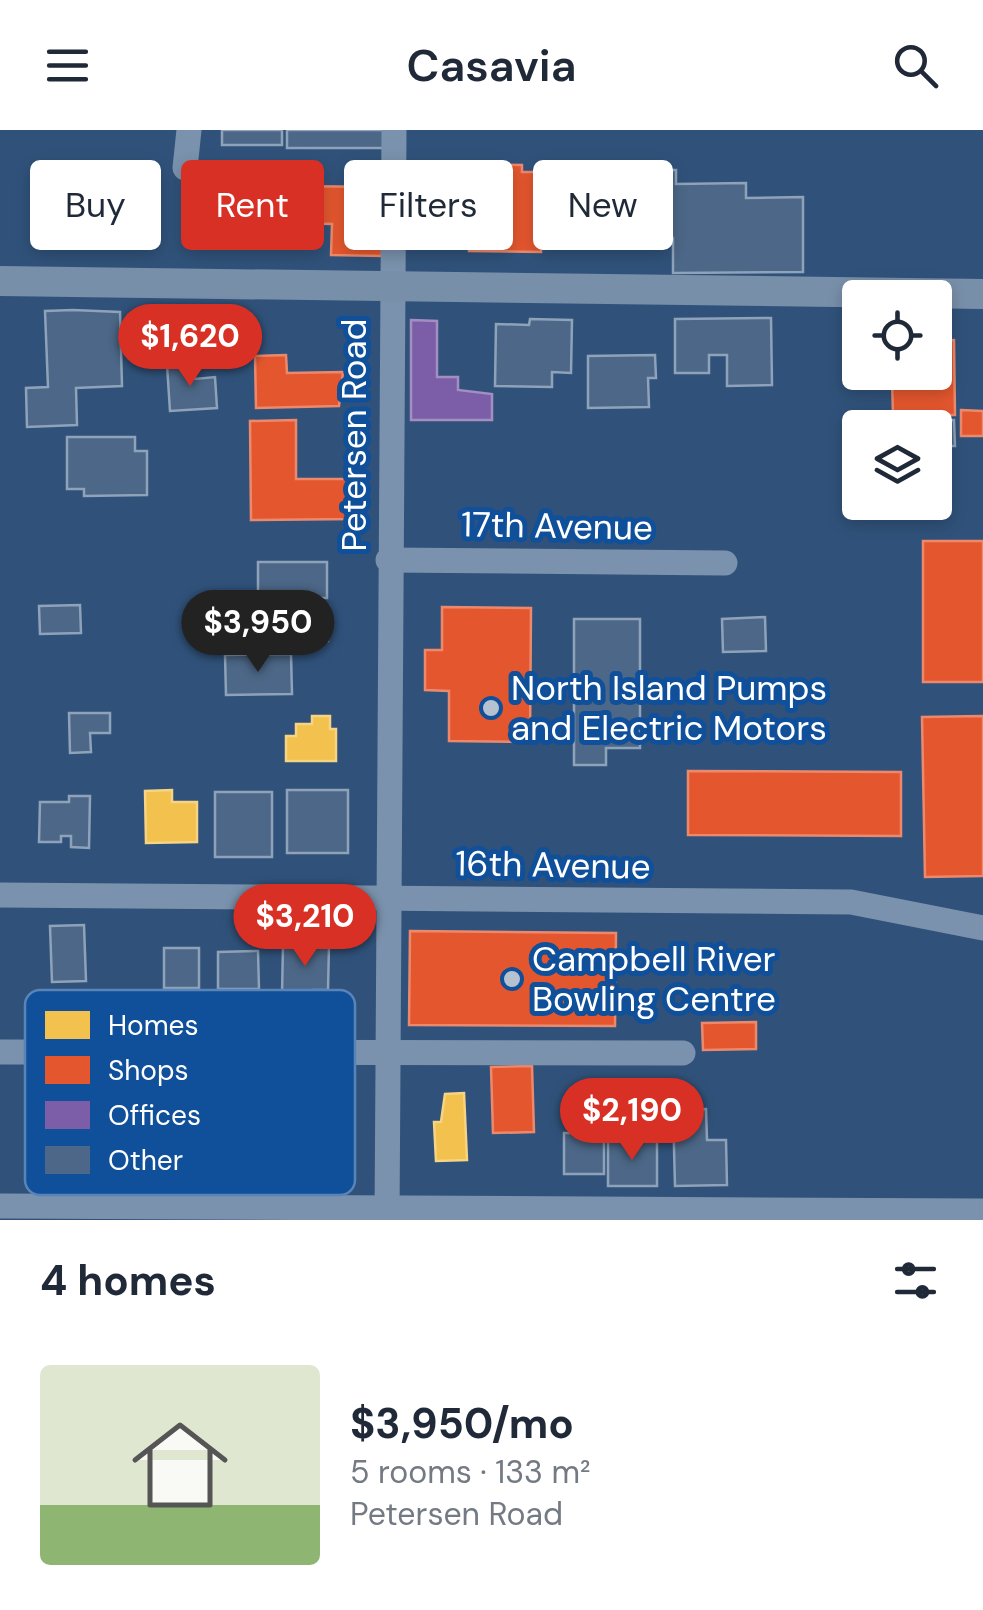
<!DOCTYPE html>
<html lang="en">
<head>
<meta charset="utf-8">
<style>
	:root { --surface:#fff; --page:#f2f2f3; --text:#1f2937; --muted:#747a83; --accent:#d93025 }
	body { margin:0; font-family:"DM Sans",sans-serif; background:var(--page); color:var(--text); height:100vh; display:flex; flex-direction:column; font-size:38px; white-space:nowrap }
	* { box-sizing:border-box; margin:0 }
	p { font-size:32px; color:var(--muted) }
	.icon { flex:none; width:55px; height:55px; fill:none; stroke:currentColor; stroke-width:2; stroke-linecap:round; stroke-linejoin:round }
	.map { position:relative; height:1090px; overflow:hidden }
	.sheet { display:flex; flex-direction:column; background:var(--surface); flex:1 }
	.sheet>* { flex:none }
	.hud { position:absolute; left:30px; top:30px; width:925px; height:90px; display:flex; gap:20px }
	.tools { position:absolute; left:842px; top:150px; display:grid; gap:20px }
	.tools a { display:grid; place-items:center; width:110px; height:110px; border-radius:10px; background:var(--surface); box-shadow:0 5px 15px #0003; font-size:50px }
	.price { position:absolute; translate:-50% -85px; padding:0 22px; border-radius:35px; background:var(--accent); color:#fff; font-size:32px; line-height:65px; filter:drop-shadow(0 2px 5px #0008) }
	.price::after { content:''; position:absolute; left:50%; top:60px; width:30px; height:22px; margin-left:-15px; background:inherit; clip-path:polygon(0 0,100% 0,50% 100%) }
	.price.selected { background:#222; color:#fff }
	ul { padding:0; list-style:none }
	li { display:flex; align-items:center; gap:30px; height:250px; padding:0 40px }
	li span { display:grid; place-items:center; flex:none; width:280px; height:200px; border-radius:10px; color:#555 }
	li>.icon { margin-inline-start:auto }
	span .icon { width:120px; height:120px; fill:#fffc; stroke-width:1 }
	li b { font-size:42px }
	h2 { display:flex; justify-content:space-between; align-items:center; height:120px; padding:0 40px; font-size:42px }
	.pill { padding:0 35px; border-radius:10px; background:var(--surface); box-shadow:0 5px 15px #0003; font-size:35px; line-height:90px }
	.pill.selected { background:var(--accent); color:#fff }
	header { display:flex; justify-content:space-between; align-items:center; height:130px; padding:0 40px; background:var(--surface); font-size:45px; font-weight:600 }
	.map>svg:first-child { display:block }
	.homes { fill:#f2c14e; stroke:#f6d483; stroke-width:2.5 }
	.shops { fill:#e4572e; stroke:#ec896d; stroke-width:2.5 }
	.offices { fill:#7b5ea7; stroke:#a38ec1; stroke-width:2.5 }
	.building { fill:#4c6787; stroke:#8ea2b9; stroke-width:2.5 }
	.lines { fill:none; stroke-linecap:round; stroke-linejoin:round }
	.minor { stroke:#7a92ad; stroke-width:25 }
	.major { stroke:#788faa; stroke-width:30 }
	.poi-dot { fill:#b7c2d0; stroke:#10509a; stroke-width:4 }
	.labels { text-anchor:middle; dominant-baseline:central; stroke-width:10; stroke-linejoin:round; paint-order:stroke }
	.street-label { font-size:35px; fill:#fff; stroke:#10509a }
	.poi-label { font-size:35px; fill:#fff; stroke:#10509a; text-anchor:start }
	.key { fill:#10509a; stroke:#5884b8; stroke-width:2.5 }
	.key-label { font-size:28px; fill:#fff }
</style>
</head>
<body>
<header><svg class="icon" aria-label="menu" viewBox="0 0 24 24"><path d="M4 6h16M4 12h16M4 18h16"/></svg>Casavia<svg class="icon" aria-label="search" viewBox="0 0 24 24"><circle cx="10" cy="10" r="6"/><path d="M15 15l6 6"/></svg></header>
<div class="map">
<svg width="983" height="1090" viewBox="0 0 983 1090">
	<rect width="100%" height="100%" fill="#30527a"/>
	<g class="homes">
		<polygon points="312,586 330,586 330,599 336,599 336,631 286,631 286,606 296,606 296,594 312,594"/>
		<polygon points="172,660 172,672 197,672 197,712 146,713 145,661"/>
		<polygon points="464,963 467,1030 436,1031 434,992 441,992 445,964"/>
	</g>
	<g class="shops">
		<polygon points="470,34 522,35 522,42 542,42 541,122 469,121"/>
		<polygon points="291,56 383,57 382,126 331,125 332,94 290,93"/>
		<polygon points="954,210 955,285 893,285 892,250 930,249 930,242 935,242 935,211"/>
		<polygon points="286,225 287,243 343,242 339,276 256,278 255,226"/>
		<polygon points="961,280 983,281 983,306 961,306"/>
		<polygon points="296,290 296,349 353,349 354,389 251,390 250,291"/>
		<rect x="923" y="411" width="60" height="141"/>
		<polygon points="442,477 531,478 530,612 449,611 449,561 425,560 425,520 442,520"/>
		<polygon points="983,586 983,746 925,747 922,587"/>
		<polygon points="688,641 901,642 901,706 688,705"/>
		<polygon points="410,801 616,803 615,896 409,895"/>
		<polygon points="756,892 756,919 703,920 702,893"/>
		<polygon points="532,936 534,1002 493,1003 491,937"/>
	</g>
	<polygon class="offices" points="411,190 437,191 437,247 458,247 458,260 492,264 492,290 411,290"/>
	<g class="building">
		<rect x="222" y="0" width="60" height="15"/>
		<rect x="287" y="0" width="97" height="18"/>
		<polygon points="575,40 676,40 676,54 746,53 746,68 803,67 803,142 673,143 673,108 646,108 645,85 615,86 615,109 576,109"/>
		<polygon points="238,65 283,65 282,118 250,118 250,90 238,90"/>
		<polygon points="73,180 120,182 122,256 76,258 77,295 27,297 26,258 48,257 45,181"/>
		<polygon points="771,188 772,255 727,256 727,225 709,225 709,243 675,243 675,189"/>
		<polygon points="530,189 572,190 571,243 552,242 552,257 495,256 496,194 529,195"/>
		<polygon points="655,225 656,248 648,248 649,277 588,278 588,226"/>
		<polygon points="194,233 195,249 215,247 217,278 170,281 167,235"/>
		<polygon points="954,290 955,316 935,316 935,298 890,298 890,291"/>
		<polygon points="67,307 135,307 135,321 147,321 147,365 84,366 84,359 67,359"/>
		<rect x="258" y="432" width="69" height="36"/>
		<polygon points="80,475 81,503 40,504 39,476"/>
		<polygon points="328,476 328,511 259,511 259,477"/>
		<polygon points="765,487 766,521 723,522 722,489"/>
		<polygon points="574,489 640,489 640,618 606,618 606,635 574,635"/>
		<polygon points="291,524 292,564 226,565 225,525"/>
		<polygon points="69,583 110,583 110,603 90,603 91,622 70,623"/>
		<rect x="287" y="660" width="61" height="63"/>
		<rect x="215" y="662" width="57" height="65"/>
		<polygon points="69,666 90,666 89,718 71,717 71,706 61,706 61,712 39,712 40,672 69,672"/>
		<polygon points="84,795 86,851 52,852 50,796"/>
		<polygon points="283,815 329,815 328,860 313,860 313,866 282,865"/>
		<rect x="164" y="818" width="35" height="40"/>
		<polygon points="258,821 259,859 218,859 218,822"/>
		<polygon points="706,979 707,1010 726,1010 727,1055 675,1056 673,980"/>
		<polygon points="577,993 594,993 594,1005 604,1005 604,1044 564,1044 564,1003 577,1003"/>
		<rect x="608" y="1010" width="49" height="46"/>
	</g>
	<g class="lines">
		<g class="minor">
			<polyline points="185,38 189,0"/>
			<polyline points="388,430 725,433"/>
			<polyline points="0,765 851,772 983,798"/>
			<polyline points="0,922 683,923"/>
			<polyline points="0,1076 983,1081"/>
			<polyline points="387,1090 394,0"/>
		</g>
		<polyline class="major" points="0,151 983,164"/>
	</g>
	<g class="poi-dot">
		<circle cx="491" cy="578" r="10"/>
		<circle cx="512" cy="849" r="10"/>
	</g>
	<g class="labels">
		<g class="street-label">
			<text transform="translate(354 305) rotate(-90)">Petersen Road</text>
			<text transform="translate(557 396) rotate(1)">17th Avenue</text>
			<text transform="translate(553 735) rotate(1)">16th Avenue</text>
		</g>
		<g class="poi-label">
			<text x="511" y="558">North Island Pumps<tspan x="511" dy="40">and Electric Motors</tspan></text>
			<text x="532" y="829">Campbell River<tspan x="532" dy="40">Bowling Centre</tspan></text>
		</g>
	</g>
	<rect x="25" y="860" width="330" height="205" rx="15" class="key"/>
	<rect x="45" y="881" width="45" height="28" fill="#f2c14e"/>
	<rect x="45" y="926" width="45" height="28" fill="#e4572e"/>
	<rect x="45" y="971" width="45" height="28" fill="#7b5ea7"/>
	<rect x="45" y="1016" width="45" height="28" fill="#4c6787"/>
	<g class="key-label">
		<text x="108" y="905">Homes</text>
		<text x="108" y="950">Shops</text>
		<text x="108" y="995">Offices</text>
		<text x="108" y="1040">Other</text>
	</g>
</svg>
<div class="tools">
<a><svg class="icon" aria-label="locate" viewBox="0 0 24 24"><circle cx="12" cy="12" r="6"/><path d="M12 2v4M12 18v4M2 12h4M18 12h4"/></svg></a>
<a><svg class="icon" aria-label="layers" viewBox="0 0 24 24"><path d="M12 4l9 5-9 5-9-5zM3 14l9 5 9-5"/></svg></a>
</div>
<b class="price" style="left:190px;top:259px">$1,620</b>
<b class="price selected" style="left:258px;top:545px">$3,950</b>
<b class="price" style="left:305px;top:839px">$3,210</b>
<b class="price" style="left:632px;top:1033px">$2,190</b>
<div class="hud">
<a class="pill">Buy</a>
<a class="pill selected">Rent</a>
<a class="pill">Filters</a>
<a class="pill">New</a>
</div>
</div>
<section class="sheet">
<h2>4 homes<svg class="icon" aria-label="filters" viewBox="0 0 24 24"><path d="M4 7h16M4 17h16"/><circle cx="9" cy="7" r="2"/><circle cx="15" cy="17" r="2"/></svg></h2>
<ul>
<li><span style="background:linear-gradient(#dfe7d0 70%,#8fb573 0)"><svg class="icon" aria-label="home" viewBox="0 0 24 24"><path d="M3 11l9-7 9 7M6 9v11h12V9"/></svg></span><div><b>$3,950/mo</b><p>5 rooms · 133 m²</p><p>Petersen Road</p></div></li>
</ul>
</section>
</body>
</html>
